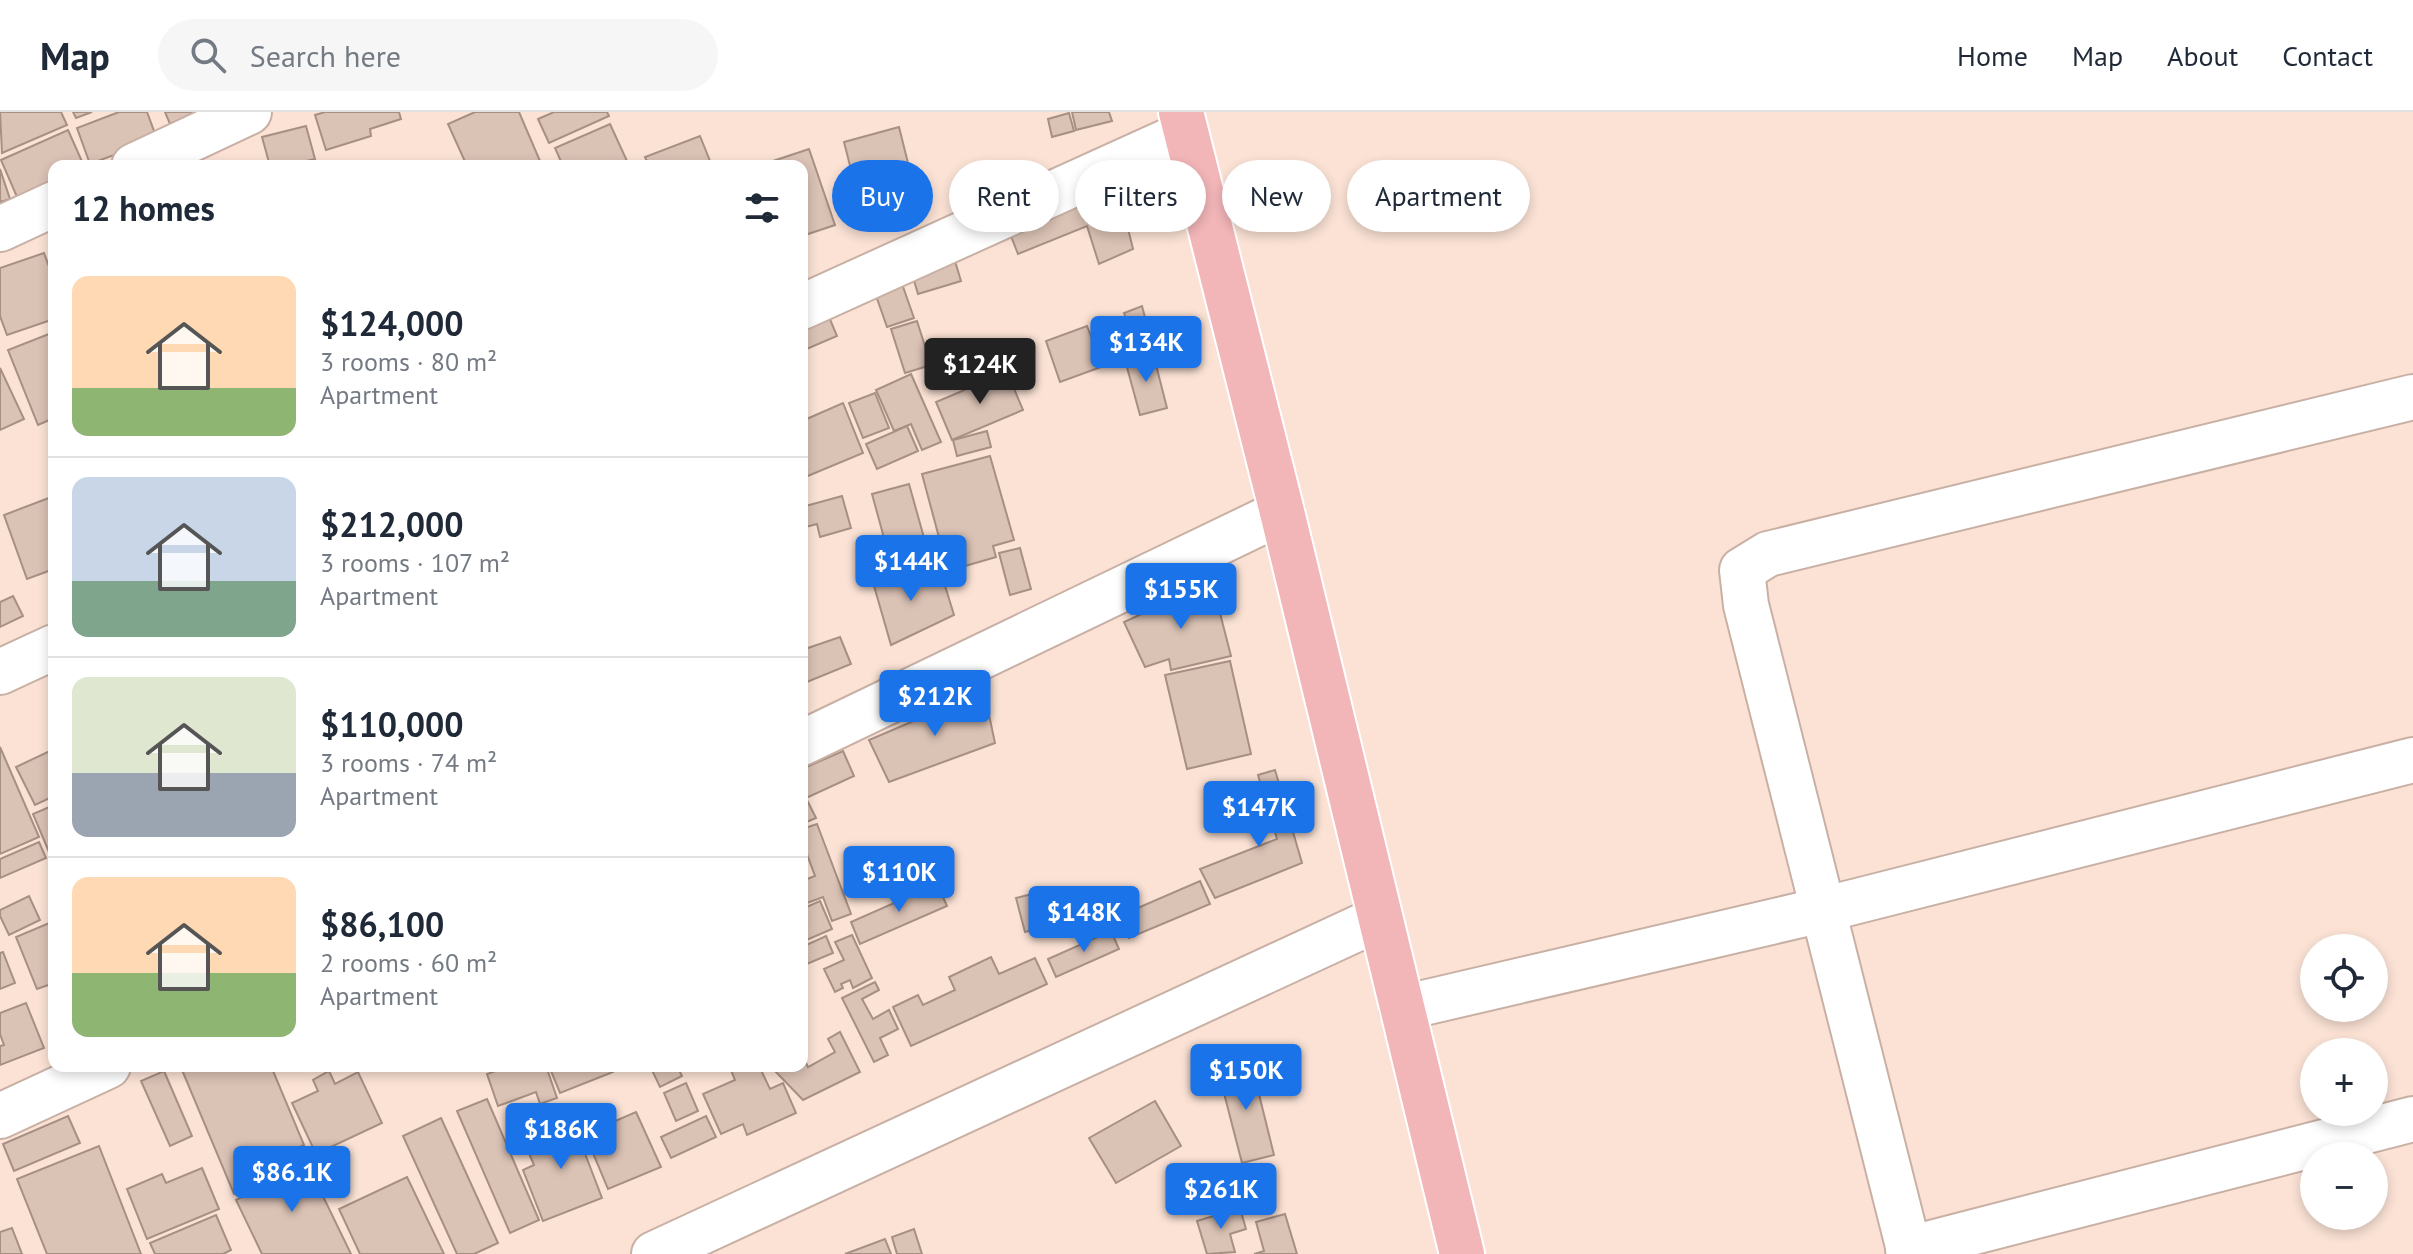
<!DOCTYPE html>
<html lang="en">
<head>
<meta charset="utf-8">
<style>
	:root { --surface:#fff; --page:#f6f6f7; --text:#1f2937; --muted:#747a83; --line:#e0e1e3; --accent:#1a73e8 }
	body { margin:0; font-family:"PT Sans",sans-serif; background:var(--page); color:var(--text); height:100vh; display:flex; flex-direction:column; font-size:30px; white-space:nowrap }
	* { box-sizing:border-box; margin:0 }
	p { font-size:26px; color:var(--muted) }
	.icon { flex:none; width:44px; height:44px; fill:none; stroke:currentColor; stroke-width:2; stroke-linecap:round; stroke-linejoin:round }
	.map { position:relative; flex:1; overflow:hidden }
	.drawer { position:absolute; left:48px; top:48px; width:760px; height:912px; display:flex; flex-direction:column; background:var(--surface); border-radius:16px; box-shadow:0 4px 12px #0003 }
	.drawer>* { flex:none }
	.banner { position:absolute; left:832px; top:48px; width:760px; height:72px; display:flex; gap:16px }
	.controls { position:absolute; left:2300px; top:822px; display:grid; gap:16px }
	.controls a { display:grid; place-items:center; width:88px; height:88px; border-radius:50%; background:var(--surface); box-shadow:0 4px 12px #0003; font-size:40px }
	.price { position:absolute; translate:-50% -68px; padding:0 18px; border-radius:8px; background:var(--accent); color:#fff; font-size:26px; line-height:52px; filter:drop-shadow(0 2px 4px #0008) }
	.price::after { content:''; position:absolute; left:50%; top:48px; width:24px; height:18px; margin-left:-12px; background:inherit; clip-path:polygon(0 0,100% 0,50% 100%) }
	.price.selected { background:#222; color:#fff }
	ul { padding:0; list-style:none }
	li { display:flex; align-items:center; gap:24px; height:200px; padding:0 24px }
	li+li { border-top:2px solid var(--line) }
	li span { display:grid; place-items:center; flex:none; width:224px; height:160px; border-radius:16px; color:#555 }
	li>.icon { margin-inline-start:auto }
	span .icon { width:96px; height:96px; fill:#fffc; stroke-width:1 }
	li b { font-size:34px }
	h2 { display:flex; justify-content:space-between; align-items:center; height:96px; padding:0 24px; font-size:34px }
	.chip { padding:0 28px; border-radius:36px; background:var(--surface); box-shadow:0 4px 12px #0003; font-size:28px; line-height:72px }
	.chip.selected { background:var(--accent); color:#fff }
	header { display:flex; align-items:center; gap:48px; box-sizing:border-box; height:112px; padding:0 40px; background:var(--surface); border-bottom:2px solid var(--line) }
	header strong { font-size:38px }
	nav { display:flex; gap:44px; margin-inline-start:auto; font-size:28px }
	.search { width:560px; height:72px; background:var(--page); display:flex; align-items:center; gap:20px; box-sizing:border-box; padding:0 28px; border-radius:44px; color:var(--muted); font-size:30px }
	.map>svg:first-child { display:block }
	.building { fill:#dac2b5; stroke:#a68f83; stroke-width:2 }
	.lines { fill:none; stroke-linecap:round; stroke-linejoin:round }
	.street-casing { stroke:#c8b0a4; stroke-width:48 }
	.primary-casing { stroke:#fff; stroke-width:48 }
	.street { stroke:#fff; stroke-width:44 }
	.primary { stroke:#f2b5b8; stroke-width:44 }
</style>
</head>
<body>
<header>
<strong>Map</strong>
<div class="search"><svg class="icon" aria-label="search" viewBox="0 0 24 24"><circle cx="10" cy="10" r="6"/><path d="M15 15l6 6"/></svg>Search here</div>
<nav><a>Home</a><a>Map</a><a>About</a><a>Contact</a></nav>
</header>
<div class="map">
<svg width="2413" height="1142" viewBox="0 0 2413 1142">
	<rect width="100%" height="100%" fill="#fbe2d5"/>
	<g class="building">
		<polygon points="0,0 61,0 67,13 2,41"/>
		<polygon points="73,0 92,0 76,6"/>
		<polygon points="119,0 147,0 157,27 90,52 77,16"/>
		<polygon points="165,0 198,0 170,12"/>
		<polygon points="325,0 399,0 401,7 370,17 371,24 326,38 315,3"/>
		<polygon points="475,0 519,0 540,49 529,54 467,54 448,12"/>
		<polygon points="554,0 607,0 609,4 549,31 538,7"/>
		<polygon points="1072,0 1109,0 1112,9 1076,18"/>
		<polygon points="1069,1 1074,19 1052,25 1048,7"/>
		<polygon points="610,12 627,49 615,54 563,54 555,36"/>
		<polygon points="306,14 315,47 306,49 307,54 270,54 262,25"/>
		<polygon points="899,15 909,55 889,60 896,88 861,97 844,30"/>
		<polygon points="68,18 84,54 54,54 54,69 17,85 1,48"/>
		<polygon points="700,24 712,54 649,54 645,45"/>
		<polygon points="809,37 835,113 802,124 802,54 758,54"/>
		<polygon points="0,57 10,87 0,90"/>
		<polygon points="1117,72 1133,137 1099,152 1087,114 1018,142 1009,119"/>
		<polygon points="44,141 54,168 54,207 7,223 0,204 0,156"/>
		<polygon points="955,149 961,169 918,182 912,162"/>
		<polygon points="901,169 914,206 887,215 874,178"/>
		<polygon points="1142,194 1153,236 1060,270 1046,229 1087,214 1095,235 1132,222 1124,201"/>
		<polygon points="829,205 837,224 802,239 802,217"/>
		<polygon points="917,209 931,253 905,261 891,217"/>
		<polygon points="54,220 54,306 38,313 8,238"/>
		<polygon points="1153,241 1167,296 1140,303 1125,248"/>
		<polygon points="0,256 24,307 0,318"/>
		<polygon points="1007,260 1023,298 952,328 936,290"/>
		<polygon points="911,262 941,330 922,338 911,312 894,319 876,278"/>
		<polygon points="875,281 889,316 863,326 849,291"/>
		<polygon points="843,291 863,341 803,366 802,309"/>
		<polygon points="907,314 918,339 877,357 866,332"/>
		<polygon points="987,319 991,335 957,344 953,328"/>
		<polygon points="990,344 1014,428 993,434 996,445 948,459 922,362"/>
		<polygon points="909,372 928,440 875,455 872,442 887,437 872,382"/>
		<polygon points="54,384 54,457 27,467 4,403"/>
		<polygon points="842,384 851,416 820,425 817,412 802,416 802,395"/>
		<polygon points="1020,436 1031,477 1010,483 999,441"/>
		<polygon points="912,455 917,471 942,464 954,503 891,533 872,467"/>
		<polygon points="1212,470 1231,544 1171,558 1169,547 1145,555 1124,510"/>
		<polygon points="13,484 23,504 0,515 0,490"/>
		<polygon points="840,525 851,552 802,572 802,538"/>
		<polygon points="1230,549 1251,642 1187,657 1165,563"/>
		<polygon points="984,579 995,631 889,670 869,628"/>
		<polygon points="0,635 39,725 0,742"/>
		<polygon points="54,637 54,684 35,693 16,655"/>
		<polygon points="843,639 854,664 806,686 816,706 802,712 802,657"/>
		<polygon points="1275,658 1302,751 1215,786 1200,757 1277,727 1258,663"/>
		<polygon points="54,693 54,737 49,740 33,702"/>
		<polygon points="817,712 851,802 832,809 823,785 807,791 802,779 802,769 815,764 802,729 802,717"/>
		<polygon points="39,730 46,746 0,766 0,747"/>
		<polygon points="1200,769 1210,792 1129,826 1119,804"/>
		<polygon points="937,772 947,794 860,832 851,810"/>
		<polygon points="1040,780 1049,813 1025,820 1016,786"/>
		<polygon points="29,784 40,808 9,823 0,804 0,798"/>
		<polygon points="820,789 832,817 802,830 802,797"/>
		<polygon points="54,809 54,871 37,877 16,825"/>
		<polygon points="1111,819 1119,837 1056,865 1048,847"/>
		<polygon points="852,823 872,866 853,876 850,868 841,872 843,876 835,880 824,857 844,848 835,830"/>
		<polygon points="826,824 833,841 802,854 802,835"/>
		<polygon points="3,840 15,871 0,877 0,841"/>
		<polygon points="991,845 999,862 1035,846 1047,872 911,934 893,895 918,883 923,893 955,878 949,865"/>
		<polygon points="875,870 879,878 862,887 873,907 889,898 898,917 880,926 888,943 874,950 842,886"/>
		<polygon points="26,891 44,936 0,953 0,934 4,933 0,922 0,901"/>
		<polygon points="840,920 860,960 803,988 774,958 781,954 802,954 802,943 808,955 835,940 828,927"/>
		<polygon points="1251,950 1274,1043 1242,1051 1218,958"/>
		<polygon points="192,954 271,954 304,1033 260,1052 267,1068 234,1082 182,958"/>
		<polygon points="510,954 546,954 557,986 540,992 536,980 498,994 487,962"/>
		<polygon points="549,954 610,954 613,960 560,981"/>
		<polygon points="650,954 677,954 682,964 660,975"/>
		<polygon points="734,954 759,954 770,977 783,971 796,1001 747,1023 743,1012 721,1022 703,982 735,968 730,956"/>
		<polygon points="164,959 192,1024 170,1034 141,969"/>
		<polygon points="329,959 335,972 358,960 382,1011 316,1042 292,991 318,979 313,968"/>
		<polygon points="686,971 698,999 676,1009 664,981"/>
		<polygon points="487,987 539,1108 510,1121 457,999"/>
		<polygon points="1155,989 1181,1034 1116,1071 1089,1026"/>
		<polygon points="569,1000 602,1086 543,1109 523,1058 534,1053 528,1039 550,1030 542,1010"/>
		<polygon points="636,1000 661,1055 608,1077 585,1022"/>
		<polygon points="68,1004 80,1031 14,1059 3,1032"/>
		<polygon points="706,1004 716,1025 671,1046 661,1025"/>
		<polygon points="441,1006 498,1131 474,1142 457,1142 403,1024"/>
		<polygon points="99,1034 141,1142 47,1142 17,1067"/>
		<polygon points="302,1041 351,1142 262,1142 236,1088 272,1070 267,1058"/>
		<polygon points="202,1056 219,1097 147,1127 127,1077 162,1062 166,1071"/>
		<polygon points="407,1065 444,1142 360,1142 339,1097"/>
		<polygon points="1240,1096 1246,1117 1230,1122 1235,1140 1207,1142 1197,1109"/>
		<polygon points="1285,1102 1297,1142 1254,1142 1264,1139 1256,1110"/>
		<polygon points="216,1103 231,1138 223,1142 155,1142 150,1131"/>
		<polygon points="12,1116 22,1142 0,1142 0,1120"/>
		<polygon points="914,1117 922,1142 897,1142 892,1125"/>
		<polygon points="885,1127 891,1142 845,1142"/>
	</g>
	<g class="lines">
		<defs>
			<g id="street">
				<polyline points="134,54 249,0"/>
				<polyline points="0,117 54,92"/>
				<polyline points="802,195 1186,21"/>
				<polyline points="0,560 54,535"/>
				<polyline points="802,631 1282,400"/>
				<polyline points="1402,896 1822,798 2413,648"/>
				<polyline points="0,1004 108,954"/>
				<polyline points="1908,1137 2413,1007"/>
				<polyline points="654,1142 1380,806"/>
				<polyline points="1910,1142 1746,493 1742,458 1768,442 2413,285"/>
			</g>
			<polyline id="primary" points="1181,0 1282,400 1462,1142"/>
		</defs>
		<use href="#street" class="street-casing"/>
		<use href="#primary" class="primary-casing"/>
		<use href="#street" class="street"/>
		<use href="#primary" class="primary"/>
	</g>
</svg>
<div class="controls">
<a><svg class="icon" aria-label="locate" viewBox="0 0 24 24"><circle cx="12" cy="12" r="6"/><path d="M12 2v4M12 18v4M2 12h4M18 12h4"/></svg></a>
<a>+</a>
<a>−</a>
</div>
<b class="price" style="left:1146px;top:272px">$134K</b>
<b class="price selected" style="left:980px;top:294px">$124K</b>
<b class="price" style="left:911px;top:491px">$144K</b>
<b class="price" style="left:1181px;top:519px">$155K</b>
<b class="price" style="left:935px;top:626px">$212K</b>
<b class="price" style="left:1259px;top:737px">$147K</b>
<b class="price" style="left:899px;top:802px">$110K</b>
<b class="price" style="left:1084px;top:842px">$148K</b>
<b class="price" style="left:1246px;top:1000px">$150K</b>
<b class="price" style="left:561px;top:1059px">$186K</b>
<b class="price" style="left:292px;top:1102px">$86.1K</b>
<b class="price" style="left:1221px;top:1119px">$261K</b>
<div class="banner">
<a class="chip selected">Buy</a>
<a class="chip">Rent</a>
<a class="chip">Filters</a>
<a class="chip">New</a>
<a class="chip">Apartment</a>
</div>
<section class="drawer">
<h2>12 homes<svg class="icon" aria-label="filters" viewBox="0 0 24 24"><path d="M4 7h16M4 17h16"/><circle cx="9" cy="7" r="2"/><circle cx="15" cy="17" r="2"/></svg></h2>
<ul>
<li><span style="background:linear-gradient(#ffd9b3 70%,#8fb573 0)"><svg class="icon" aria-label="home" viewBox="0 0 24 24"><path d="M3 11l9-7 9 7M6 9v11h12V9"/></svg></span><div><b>$124,000</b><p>3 rooms · 80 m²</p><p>Apartment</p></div></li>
<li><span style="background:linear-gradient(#c9d6e8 65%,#7fa58c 0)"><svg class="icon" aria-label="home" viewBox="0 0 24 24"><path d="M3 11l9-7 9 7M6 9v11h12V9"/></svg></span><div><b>$212,000</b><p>3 rooms · 107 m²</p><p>Apartment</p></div></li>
<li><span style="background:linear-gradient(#dfe7d0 60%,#9aa5b1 0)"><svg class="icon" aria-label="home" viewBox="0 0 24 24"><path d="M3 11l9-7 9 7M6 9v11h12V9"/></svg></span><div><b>$110,000</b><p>3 rooms · 74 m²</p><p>Apartment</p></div></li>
<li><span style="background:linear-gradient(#ffd9b3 60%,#8fb573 0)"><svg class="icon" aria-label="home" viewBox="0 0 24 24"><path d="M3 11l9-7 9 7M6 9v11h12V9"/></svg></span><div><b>$86,100</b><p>2 rooms · 60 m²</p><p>Apartment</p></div></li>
</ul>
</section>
</div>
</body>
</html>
